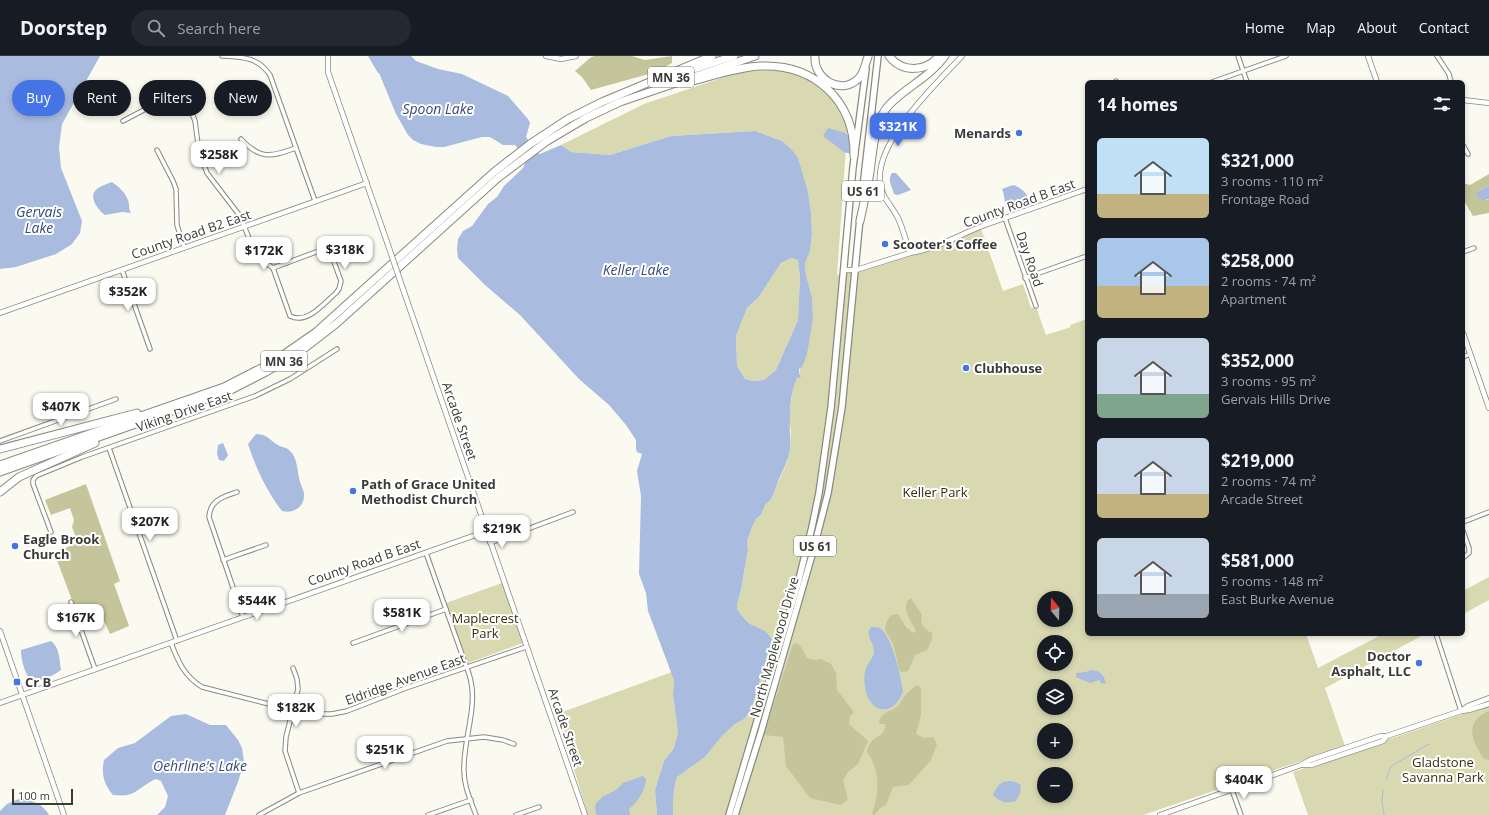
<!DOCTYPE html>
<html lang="en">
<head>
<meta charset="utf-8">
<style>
	:root { --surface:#171b24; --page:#242831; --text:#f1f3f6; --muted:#9ea1a6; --line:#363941; --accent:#4574e6 }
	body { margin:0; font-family:"Open Sans",sans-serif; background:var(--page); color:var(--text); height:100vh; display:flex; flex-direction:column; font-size:15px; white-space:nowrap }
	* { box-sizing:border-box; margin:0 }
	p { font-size:13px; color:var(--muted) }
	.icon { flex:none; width:22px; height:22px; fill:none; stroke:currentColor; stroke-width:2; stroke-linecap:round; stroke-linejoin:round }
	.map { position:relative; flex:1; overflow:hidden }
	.details { position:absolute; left:1085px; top:24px; width:380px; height:556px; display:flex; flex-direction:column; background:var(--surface); border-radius:6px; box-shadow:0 2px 6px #0003 }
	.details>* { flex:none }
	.banner { position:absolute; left:12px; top:24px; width:380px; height:36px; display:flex; gap:8px }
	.needle { width:26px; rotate:341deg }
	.buttons { position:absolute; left:1037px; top:535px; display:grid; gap:8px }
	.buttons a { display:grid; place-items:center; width:36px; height:36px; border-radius:50%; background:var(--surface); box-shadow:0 2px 6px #0003; font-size:20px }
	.scale { position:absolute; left:12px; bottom:10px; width:61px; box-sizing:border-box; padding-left:4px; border:2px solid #3a3a36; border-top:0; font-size:11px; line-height:14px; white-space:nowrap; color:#3a3a36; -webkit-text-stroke:3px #fff; paint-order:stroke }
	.price { position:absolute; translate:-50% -34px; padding:0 9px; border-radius:8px; background:#fff; color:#222; font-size:13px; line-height:26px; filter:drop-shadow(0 1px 2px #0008) }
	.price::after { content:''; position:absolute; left:50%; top:24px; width:12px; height:9px; margin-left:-6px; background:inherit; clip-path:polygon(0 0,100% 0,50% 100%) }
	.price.active { background:var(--accent); color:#fff }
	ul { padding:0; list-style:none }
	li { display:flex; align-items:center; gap:12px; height:100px; padding:0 12px }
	li span { display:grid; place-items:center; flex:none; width:112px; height:80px; border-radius:6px; color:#555 }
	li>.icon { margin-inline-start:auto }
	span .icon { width:48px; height:48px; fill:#fffc; stroke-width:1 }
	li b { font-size:17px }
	h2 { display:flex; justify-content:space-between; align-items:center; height:48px; padding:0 12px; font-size:17px }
	.chip { padding:0 14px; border-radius:18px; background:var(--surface); box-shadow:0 2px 6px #0003; font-size:14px; line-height:36px }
	.chip.active { background:var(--accent); color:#fff }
	header { display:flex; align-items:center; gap:24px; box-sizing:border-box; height:56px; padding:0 20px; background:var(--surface); border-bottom:1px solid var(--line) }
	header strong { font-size:19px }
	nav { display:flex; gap:22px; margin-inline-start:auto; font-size:14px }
	.search { width:280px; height:36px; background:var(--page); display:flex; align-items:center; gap:10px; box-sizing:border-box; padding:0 14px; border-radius:22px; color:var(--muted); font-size:15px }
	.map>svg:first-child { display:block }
	.green { fill:#d8d8b1; fill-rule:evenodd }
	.forest { fill:#c5c59c }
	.water { fill:#a9bbdf; fill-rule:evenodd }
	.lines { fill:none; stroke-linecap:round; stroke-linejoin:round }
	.stream { stroke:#a9bbdf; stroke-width:1 }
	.minor-casing { stroke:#898980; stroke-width:5.5 }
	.tertiary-casing { stroke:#898980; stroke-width:6 }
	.primary-casing { stroke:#898980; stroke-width:8 }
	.motorway-casing { stroke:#898980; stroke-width:9 }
	.minor { stroke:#fff; stroke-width:3.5 }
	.tertiary { stroke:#fff; stroke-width:4.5 }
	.primary { stroke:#fff; stroke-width:5.5 }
	.motorway { stroke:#fff; stroke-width:7 }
	.tertiary-bridge-casing { stroke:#898980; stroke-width:6; stroke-linecap:butt }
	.tertiary-bridge { stroke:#fff; stroke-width:4.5 }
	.poi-dot { fill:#4574e6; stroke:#fff; stroke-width:1.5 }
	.labels { text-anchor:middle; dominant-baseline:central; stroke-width:4; stroke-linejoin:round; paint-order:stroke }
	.shield { fill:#fff; stroke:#757572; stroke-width:1 }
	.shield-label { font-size:12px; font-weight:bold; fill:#3a3a36 }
	.poi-label { font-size:13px; font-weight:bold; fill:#3a3a36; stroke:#fff; text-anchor:start }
	.street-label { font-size:13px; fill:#3a3a36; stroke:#fff }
	.park-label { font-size:13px; fill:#31300e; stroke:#fff }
	.water-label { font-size:14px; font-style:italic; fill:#344a7a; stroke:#fff }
</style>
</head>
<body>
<header>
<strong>Doorstep</strong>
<div class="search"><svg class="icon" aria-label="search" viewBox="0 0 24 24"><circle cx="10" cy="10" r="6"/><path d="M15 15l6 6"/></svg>Search here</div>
<nav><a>Home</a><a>Map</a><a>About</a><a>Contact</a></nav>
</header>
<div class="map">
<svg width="1489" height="759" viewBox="0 0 1489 759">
	<rect width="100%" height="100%" fill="#fafaf0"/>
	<g class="green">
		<path d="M 792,13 L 834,38 L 848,64 L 837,219 L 875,210 L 981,173 L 1003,235 L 1023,228 L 1031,252 L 1036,251 L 1046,279 L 1071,271 L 1070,269 L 1087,263 L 1087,578 L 1306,578 L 1318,612 L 1383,578 L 1425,578 L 1325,632 L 1345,690 L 1143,759 L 673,759 C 673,746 673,733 677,721 L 705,701 L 722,680 L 735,668 L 744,663 L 765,576 L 750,568 L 743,561 L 737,553 L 737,548 L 741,534 L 748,495 L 747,485 L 753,469 L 756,463 L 761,459 L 765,449 L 768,447 L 772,441 L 787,406 L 790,393 L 791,375 L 789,365 L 793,330 L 799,318 L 813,263 L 812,241 L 806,219 L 805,206 L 810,195 L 812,178 L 811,157 L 808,136 L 782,85 L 755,75 L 671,80 L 610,99 L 571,96 L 561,89 L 644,48 L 739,16 ZM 1044,542 L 1066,542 L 1066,564 L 1044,564 ZM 1044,586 L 1066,586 L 1066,608 L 1044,608 ZM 1044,630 L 1066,630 L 1066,652 L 1044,652 ZM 1044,674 L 1066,674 L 1066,696 L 1044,696 ZM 1044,718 L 1066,718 L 1066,740 L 1044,740 Z"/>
		<polygon points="791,202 798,204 800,222 798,264 776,314 764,324 754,325 745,323 737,310 736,280 747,252 758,242 781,207"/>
		<polygon points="1489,521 1489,544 1463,558 1463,535"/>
		<polygon points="502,527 523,587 468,607 446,547"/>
		<polygon points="672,616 674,624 673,638 678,677 674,692 664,705 655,734 657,759 588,759 557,658"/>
		<polygon points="1489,649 1489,759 1308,759 1293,716"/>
	</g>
	<g class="forest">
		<polygon points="594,0 632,0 645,4 672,0 672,7 656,16 591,34 582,21 575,15 590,2"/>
		<polygon points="1489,118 1489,129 1477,136 1487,144 1489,143 1489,157 1473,160 1463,143 1463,127 1470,129"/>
		<polygon points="86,428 120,525 114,528 129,570 110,578 104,565 82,571 54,496 78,487 72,471 74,464 70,452 51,459 45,444"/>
		<path d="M 911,542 L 922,559 C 919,568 924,573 932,577 L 932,583 L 927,594 L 915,599 L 908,615 L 902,616 L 899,614 C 897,606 896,596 893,588 C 887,575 880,574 891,559 L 898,558 L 906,571 L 913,577 L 916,575 C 912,566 899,549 911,542 Z"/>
		<polygon points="797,587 801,591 807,602 814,604 821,603 831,608 836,617 837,634 854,656 850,660 849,668 868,685 858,708 848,716 843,725 848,743 841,749 810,742 786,710 783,681 764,679 793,588"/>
		<path d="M 917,629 L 921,632 L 921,659 L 916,678 L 924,682 L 933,681 L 937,688 L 931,704 L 909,729 L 893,731 L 886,749 L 879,753 L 875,759 L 872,758 C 879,739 881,714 867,696 C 870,677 887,683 885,668 L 880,668 L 879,666 C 883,654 889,657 898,650 C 900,648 901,645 903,642 C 906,637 912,633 917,629 Z"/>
		<path d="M 1489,655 L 1489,704 L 1484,703 C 1472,685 1463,666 1489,655 Z"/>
	</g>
	<g class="water">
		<polygon points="0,0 100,0 62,68 59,91 61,112 82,165 80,177 72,188 56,198 16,211 0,213"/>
		<path d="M 368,0 L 411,0 L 416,5 L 438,13 L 462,18 L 508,40 L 528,63 L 530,67 L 526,81 L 537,97 L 540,98 L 561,89 L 571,96 L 610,99 L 671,80 L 755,75 L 782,85 L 791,93 L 798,102 L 808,136 L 811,157 L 812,178 L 810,195 L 805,207 L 806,219 L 812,241 L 813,263 L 807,298 L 802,311 L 799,313 L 799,318 L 801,321 L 797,322 C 791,335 790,350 790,364 C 789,374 791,382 790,392 C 789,404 782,415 778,426 C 775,434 772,445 765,449 L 761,459 L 756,463 L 753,469 L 747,485 L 748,494 L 741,534 L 737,548 L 737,553 L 743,561 L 750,568 L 765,575 L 772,583 L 751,654 L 744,663 L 735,668 L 722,680 L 705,701 L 677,721 C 673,733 673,746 673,759 L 657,759 L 655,734 L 664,705 L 674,692 L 678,677 L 673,638 L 674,624 L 648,555 L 646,537 L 639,518 L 641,440 L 637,415 L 642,398 L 637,396 L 636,393 L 636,384 L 626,369 L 609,349 L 579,323 L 520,259 L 485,229 L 458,202 L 457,193 L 458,183 L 463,175 L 472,170 L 488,148 L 497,141 L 504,130 L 523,112 L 527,103 L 515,89 L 503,89 L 490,81 L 482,81 L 444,91 L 436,91 L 421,88 L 413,84 L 408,79 L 396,58 L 379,17 L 378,17 ZM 791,202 L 798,204 L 800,222 L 798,264 L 776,314 L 764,324 L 754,325 L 745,323 L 737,310 L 736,280 L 747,252 L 758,242 L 781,207 Z"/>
		<polygon points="828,72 845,77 853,83 851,98 844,96 823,80"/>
		<path d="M 892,117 L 896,117 L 911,134 L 898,139 L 894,138 C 892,131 887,123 892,117 Z"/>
		<path d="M 112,126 C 119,131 125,136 128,144 C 130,149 128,152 131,157 L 122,156 L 105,159 C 99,155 89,142 95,135 C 99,130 107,128 112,126 Z"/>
		<path d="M 1014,129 C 1020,132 1027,136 1028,143 L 1009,152 L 1006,151 C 1004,145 1005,140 1002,133 L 1010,130 Z"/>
		<polygon points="1489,129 1489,143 1482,144 1476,140 1477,136"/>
		<path d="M 256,378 C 269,379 268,383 278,389 C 281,391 286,391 289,394 C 298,401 297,416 300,426 C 301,430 304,434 304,438 C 305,451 293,458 282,455 C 267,436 255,410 248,388 Z"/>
		<polygon points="223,387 228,399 224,405 219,404 217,398 218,389"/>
		<path d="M 871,571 C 874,571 877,571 880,572 C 893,582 900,619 903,635 C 895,661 869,659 865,631 C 864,624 864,616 867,610 C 869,605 874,601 874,596 C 875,587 864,579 871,571 Z"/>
		<path d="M 51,585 C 60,592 59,603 61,614 C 51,621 44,624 32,626 C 25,618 21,605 21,594 Z"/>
		<path d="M 1091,614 C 1101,615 1103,618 1106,627 L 1102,628 L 1099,624 L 1090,627 L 1076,621 L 1076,617 L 1086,616 Z"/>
		<path d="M 186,658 L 210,669 L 226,669 L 238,684 L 242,692 L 244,706 L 238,726 L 225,759 L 157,759 L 165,751 L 168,740 L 161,725 L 156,723 C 145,727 138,737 127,739 C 123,740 118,739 113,739 C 104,728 101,719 104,704 L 118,692 L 135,687 L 171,660 Z"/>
		<path d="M 643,720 L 646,723 C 645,735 638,745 629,753 L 630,759 L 596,759 L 595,749 L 602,741 L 616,734 L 623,727 Z"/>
		<path d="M 1010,725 L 1015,726 L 1021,729 L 1020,737 L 1016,745 C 1006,748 1000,746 993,739 C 997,730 999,726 1010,725 Z"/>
		<path d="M 21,742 C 33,745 43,748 49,759 L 0,759 L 0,755 L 7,748 Z"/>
	</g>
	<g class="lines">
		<g class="stream">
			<polyline points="1386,723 1390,712 1393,709 1429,688"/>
			<polyline points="1383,735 1382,745 1384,759"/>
		</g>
		<defs>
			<g id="minor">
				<path d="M 222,0 C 242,1 258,1 270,19 L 315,145"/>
				<polyline points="1238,0 1247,26"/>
				<polyline points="1437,0 1449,18 1451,26"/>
				<polyline points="1116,25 1116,26"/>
				<polyline points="1212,26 1286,0"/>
				<path d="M 123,65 L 157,47 L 181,42 L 188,47 L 195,65 L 199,96 L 207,117 L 240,160 L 255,197 L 259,202 L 273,212 L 290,260 C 307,269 324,247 336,237 L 339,233 L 341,225 L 330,195 L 328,193 L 324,193 L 273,212"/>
				<path d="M 241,83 C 260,104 271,101 296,92"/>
				<polyline points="1463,89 1468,98"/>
				<polyline points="157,94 173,125 176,133 177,169 184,191"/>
				<polyline points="1005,162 1036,250"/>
				<polyline points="1463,196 1474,192"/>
				<polyline points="122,214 150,293"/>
				<polyline points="1025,222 1087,200"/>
				<polyline points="1463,301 1470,298"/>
				<polyline points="0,385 116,343"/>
				<polyline points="109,392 177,585"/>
				<path d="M 237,436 C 223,441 210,444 209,461 L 243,561"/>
				<polyline points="1463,466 1489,456"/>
				<polyline points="1463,475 1469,492 1469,497 1463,502"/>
				<polyline points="51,476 33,428 33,424 36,420 82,401 255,340 290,323 337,293"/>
				<polyline points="490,487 573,456"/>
				<path d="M 426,497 L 469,618 C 479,649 464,679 464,711 C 463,728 470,743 476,759"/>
				<polyline points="223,504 266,489"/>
				<polyline points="71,546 95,613"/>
				<polyline points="1436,578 1461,655"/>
				<path d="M 171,587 C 178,605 184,620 202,631 L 304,657 L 313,658 L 332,658 L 347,655 L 406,632 L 526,591"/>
				<polyline points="353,587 446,553"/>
				<polyline points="293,612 297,623 298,633 286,681 285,695 299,737"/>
				<polyline points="1232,734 1241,759"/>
				<polyline points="259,759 299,737 447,685 484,681 503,684 514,688"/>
				<polyline points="428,759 471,744"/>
				<polyline points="516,759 539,751"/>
			</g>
			<g id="tertiary">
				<polyline points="328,0 328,16 387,186"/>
				<polyline points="546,0 561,3 576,0"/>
				<polyline points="1368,0 1377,26"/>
				<polyline points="1463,44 1489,47"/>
				<path d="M 910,197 C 906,185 903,173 898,162 C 892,150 882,142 880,127 C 875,85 935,29 962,0"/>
				<path d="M 844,214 L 856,214 L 910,197 C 937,193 960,178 985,169 C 1019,157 1053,145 1087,133"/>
				<polyline points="403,233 585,759"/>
				<polyline points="0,257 367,127"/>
				<polyline points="1463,277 1489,352"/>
				<polyline points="0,575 64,759"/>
				<polyline points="0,647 487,475"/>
				<polyline points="1461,655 1469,654 1489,648"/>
				<polyline points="1303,709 1311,709 1383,685 1387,680 1461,655 1468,650 1489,642"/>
				<polyline points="1160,759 1301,709 1310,704 1381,680 1387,680"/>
			</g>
			<g id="primary">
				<polyline points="862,140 878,0"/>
				<polyline points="729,759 797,531 812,471 819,437 831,352 853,111 866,13"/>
				<polyline points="735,759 761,676 812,499 828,437 842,351 860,162"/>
			</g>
			<g id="motorway">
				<path d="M 815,0 C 813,22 840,40 858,23 C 864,18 865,8 868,1"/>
				<path d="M 889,0 C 902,17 926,16 939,0"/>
				<polyline points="676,19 734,0"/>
				<path d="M 689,26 C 712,20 737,11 761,10 C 816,8 855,46 854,100"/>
				<path d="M 860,165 C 863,151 866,137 869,122 C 873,100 873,66 889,49 C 906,31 930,21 945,0"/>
				<polyline points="0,393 137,357"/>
				<polyline points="0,409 224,331 273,306 316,276 494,116 530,88 568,63 602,46 712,0"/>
				<polyline points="0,416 229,335 266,316 301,295 336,268 499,121 547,85 586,62 620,46 755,0"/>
				<polyline points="0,436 19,421 95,387"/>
			</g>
		</defs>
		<use href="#minor" class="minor-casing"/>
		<use href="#tertiary" class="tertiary-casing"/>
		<use href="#primary" class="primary-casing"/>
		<use href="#motorway" class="motorway-casing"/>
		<use href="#minor" class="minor"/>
		<use href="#tertiary" class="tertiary"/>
		<use href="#primary" class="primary"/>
		<use href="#motorway" class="motorway"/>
		<defs>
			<polyline id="tertiary-bridge" points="387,186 403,233"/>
		</defs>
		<use href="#tertiary-bridge" class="tertiary-bridge-casing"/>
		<use href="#tertiary-bridge" class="tertiary-bridge"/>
	</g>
	<g class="poi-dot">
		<circle cx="1019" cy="77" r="4"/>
		<circle cx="885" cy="188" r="4"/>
		<circle cx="966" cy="312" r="4"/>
		<circle cx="353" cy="435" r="4"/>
		<circle cx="15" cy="490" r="4"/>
		<circle cx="1419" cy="607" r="4"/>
		<rect x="13" y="622" width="8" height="8" rx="2"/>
	</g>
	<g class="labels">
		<g class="shield">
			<rect x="648" y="11" width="46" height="20" rx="3"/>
			<rect x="842" y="125" width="42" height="20" rx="3"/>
			<rect x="261" y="295" width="46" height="20" rx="3"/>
			<rect x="794" y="480" width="42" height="20" rx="3"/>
		</g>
		<g class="shield-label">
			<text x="671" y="21">MN 36</text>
			<text x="863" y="135">US 61</text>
			<text x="284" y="305">MN 36</text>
			<text x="815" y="490">US 61</text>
		</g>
		<g class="poi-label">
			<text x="1011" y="77" text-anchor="end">Menards</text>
			<text x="893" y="188">Scooter's Coffee</text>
			<text x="974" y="312">Clubhouse</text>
			<text x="361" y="428">Path of Grace United<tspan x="361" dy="15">Methodist Church</tspan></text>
			<text x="23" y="483">Eagle Brook<tspan x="23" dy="15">Church</tspan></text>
			<text x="1411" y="600" text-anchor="end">Doctor<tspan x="1411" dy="15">Asphalt, LLC</tspan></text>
			<text x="25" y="626">Cr B</text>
		</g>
		<g class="street-label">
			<text transform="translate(1019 147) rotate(-20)">County Road B East</text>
			<text transform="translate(191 178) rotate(-19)">County Road B2 East</text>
			<text transform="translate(1030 203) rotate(71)">Day Road</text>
			<text transform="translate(184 355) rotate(-19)">Viking Drive East</text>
			<text transform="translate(460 365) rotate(71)">Arcade Street</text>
			<text transform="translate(364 506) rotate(-19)">County Road B East</text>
			<text transform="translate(774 591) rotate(-74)">North Maplewood Drive</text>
			<text transform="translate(405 623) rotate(-20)">Eldridge Avenue East</text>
			<text transform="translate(566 671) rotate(71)">Arcade Street</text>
		</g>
		<g class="park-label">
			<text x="935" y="436">Keller Park</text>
			<text x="485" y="562">Maplecrest<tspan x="485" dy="15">Park</tspan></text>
			<text x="1443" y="706">Gladstone<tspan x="1443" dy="15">Savanna Park</tspan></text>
		</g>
		<g class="water-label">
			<text x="438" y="52">Spoon Lake</text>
			<text x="39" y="155">Gervais<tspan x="39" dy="16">Lake</tspan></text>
			<text x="636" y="213">Keller Lake</text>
			<text x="200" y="709">Oehrline's Lake</text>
		</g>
	</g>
</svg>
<div class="buttons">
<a><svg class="needle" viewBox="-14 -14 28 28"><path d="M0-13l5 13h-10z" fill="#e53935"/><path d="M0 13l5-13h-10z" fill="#9ea1a6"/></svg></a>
<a><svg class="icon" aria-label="locate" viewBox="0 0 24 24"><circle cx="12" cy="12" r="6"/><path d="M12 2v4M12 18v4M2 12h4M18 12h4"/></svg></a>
<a><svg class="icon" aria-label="layers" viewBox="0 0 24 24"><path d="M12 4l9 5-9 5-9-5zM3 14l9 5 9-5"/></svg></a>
<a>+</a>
<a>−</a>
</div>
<div class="scale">100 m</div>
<b class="price active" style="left:898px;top:91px">$321K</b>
<b class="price" style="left:219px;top:119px">$258K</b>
<b class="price" style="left:345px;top:214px">$318K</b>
<b class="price" style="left:264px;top:215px">$172K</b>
<b class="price" style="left:128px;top:256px">$352K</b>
<b class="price" style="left:61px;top:371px">$407K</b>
<b class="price" style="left:150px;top:486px">$207K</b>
<b class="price" style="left:502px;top:493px">$219K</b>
<b class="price" style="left:257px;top:565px">$544K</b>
<b class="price" style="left:402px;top:577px">$581K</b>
<b class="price" style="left:76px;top:582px">$167K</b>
<b class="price" style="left:296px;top:672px">$182K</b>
<b class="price" style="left:385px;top:714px">$251K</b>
<b class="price" style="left:1244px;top:744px">$404K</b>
<div class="banner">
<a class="chip active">Buy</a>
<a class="chip">Rent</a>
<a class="chip">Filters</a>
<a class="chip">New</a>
</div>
<section class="details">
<h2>14 homes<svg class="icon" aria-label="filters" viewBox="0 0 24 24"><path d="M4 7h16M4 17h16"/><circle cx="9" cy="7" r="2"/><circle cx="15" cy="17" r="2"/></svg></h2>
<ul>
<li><span style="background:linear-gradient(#bfe0f5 70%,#c2b280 0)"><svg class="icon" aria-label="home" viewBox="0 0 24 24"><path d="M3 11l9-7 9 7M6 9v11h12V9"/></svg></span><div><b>$321,000</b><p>3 rooms · 110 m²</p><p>Frontage Road</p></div></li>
<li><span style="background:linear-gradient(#a9c7e8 60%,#c2b280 0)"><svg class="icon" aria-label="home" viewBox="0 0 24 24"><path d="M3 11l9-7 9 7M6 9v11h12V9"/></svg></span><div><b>$258,000</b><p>2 rooms · 74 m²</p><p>Apartment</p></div></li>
<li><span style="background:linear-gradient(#c9d6e8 70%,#7fa58c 0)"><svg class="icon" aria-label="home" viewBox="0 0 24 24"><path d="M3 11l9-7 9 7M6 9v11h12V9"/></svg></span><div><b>$352,000</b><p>3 rooms · 95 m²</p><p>Gervais Hills Drive</p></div></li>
<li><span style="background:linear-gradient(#c9d6e8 70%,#c2b280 0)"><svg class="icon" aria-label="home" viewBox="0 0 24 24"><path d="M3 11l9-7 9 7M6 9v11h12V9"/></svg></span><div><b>$219,000</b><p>2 rooms · 74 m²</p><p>Arcade Street</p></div></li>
<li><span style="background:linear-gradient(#c9d6e8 70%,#9aa5b1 0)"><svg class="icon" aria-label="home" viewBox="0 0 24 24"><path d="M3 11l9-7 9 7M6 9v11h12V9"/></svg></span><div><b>$581,000</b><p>5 rooms · 148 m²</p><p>East Burke Avenue</p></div></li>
</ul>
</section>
</div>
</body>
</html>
